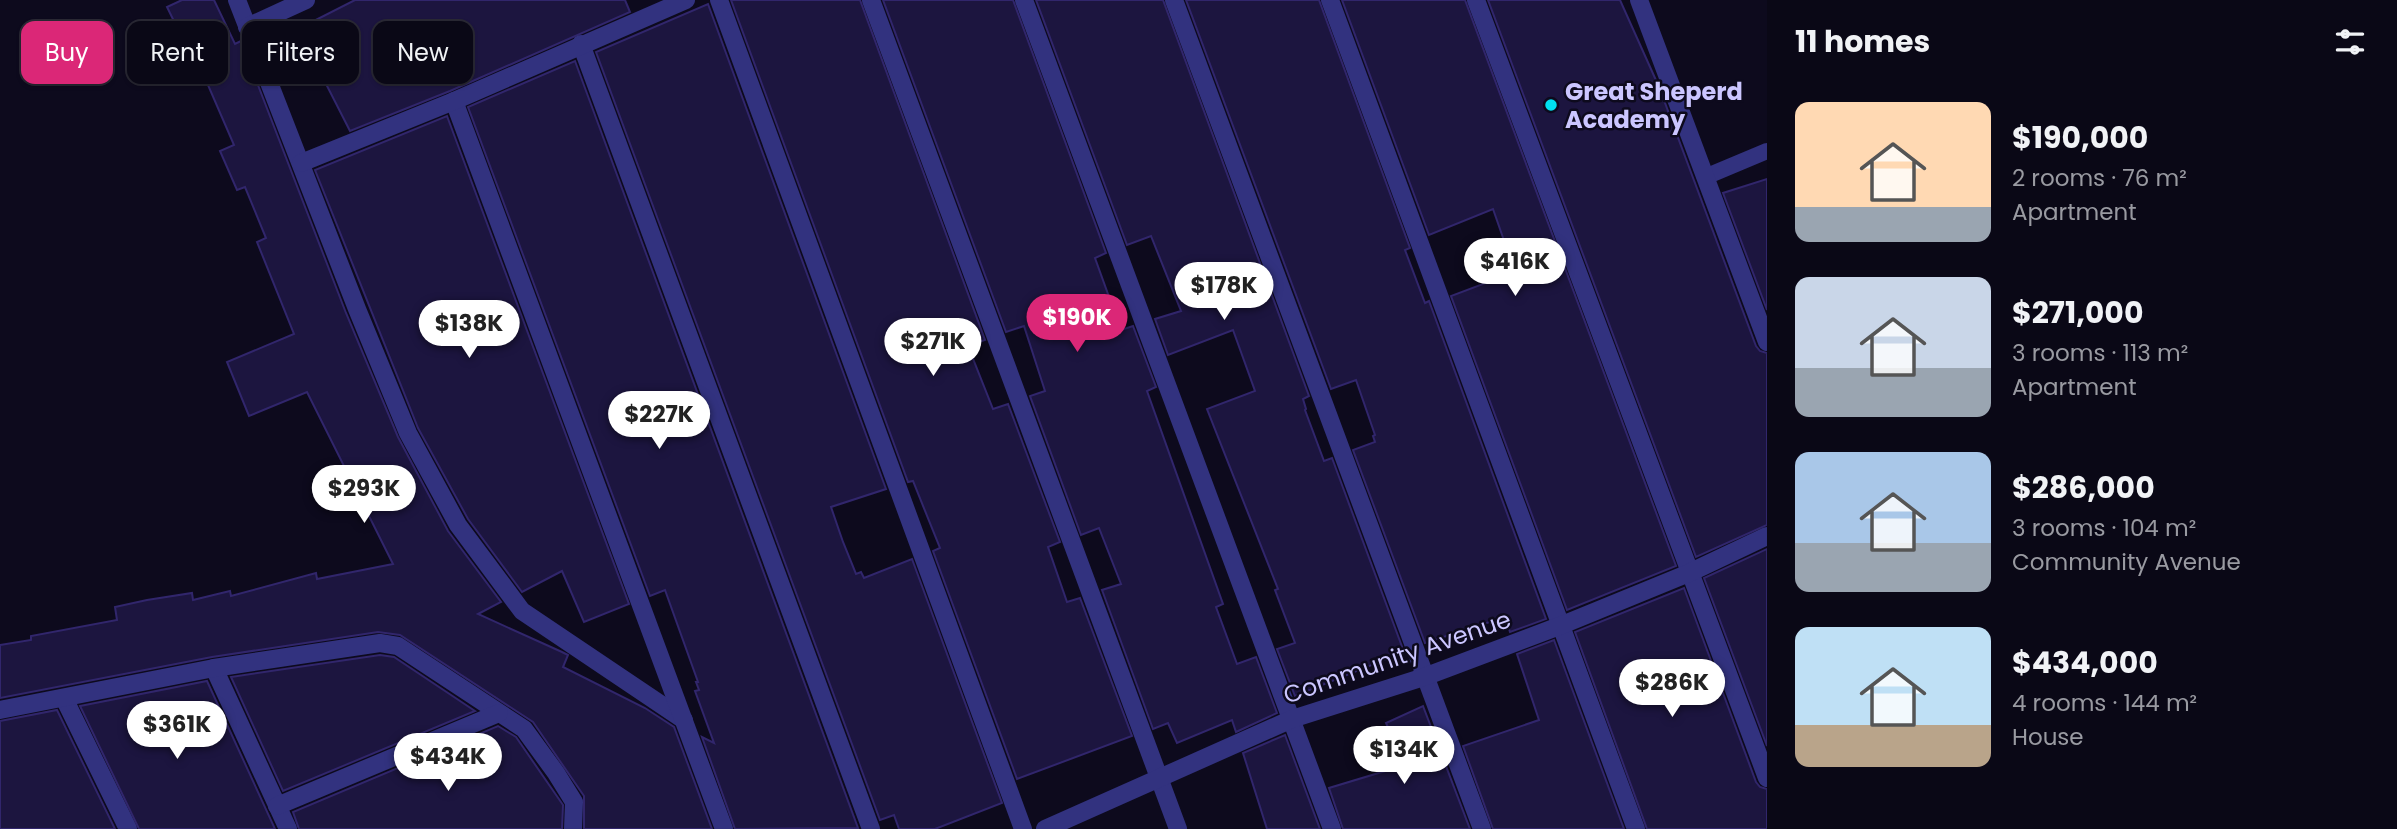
<!DOCTYPE html>
<html lang="en">
<head>
<meta charset="utf-8">
<style>
	:root { --surface:#0a0816; --page:#181623; --text:#f1f3f6; --muted:#999aa1; --line:#2a2935; --accent:#db2777 }
	body { margin:0; font-family:Poppins,sans-serif; background:var(--page); color:var(--text); height:100vh; display:flex; flex-direction:column; font-size:26px; white-space:nowrap }
	* { box-sizing:border-box; margin:0 }
	p { font-size:23px; color:var(--muted) }
	.icon { flex:none; width:38px; height:38px; fill:none; stroke:currentColor; stroke-width:2; stroke-linecap:round; stroke-linejoin:round }
	.map { position:relative; flex:1; overflow:hidden }
	.panel { display:flex; flex-direction:column; background:var(--surface); width:630px }
	.panel>* { flex:none }
	.hud { position:absolute; left:21px; top:21px; width:665px; height:63px; display:flex; gap:14px }
	.price { position:absolute; translate:-50% -60px; padding:0 16px; border-radius:24px; background:#fff; color:#222; font-size:23px; line-height:46px; filter:drop-shadow(0 2px 4px #0008) }
	.price::after { content:''; position:absolute; left:50%; top:42px; width:21px; height:16px; margin-left:-10px; background:inherit; clip-path:polygon(0 0,100% 0,50% 100%) }
	.price.current { background:var(--accent); color:#fff }
	ul { padding:0; list-style:none }
	li { display:flex; align-items:center; gap:21px; height:175px; padding:0 28px }
	li span { display:grid; place-items:center; flex:none; width:196px; height:140px; border-radius:14px; color:#555 }
	li>.icon { margin-inline-start:auto }
	span .icon { width:84px; height:84px; fill:#fffc; stroke-width:1 }
	li b { font-size:30px }
	h2 { display:flex; justify-content:space-between; align-items:center; height:84px; padding:0 28px; font-size:30px }
	.tag { padding:0 24px; border-radius:14px; background:var(--surface); box-shadow:0 2px 5px #0004,0 0 0 2px var(--line); font-size:24px; line-height:63px }
	.tag.current { background:var(--accent); color:#fff }
	main { display:flex; flex:1; min-height:0 }
	.map>svg:first-child { display:block }
	.building { fill:#1c153f; stroke:#31266c; stroke-width:2 }
	.lines { fill:none; stroke-linecap:round; stroke-linejoin:round }
	.service { stroke:#32327f; stroke-width:16 }
	.minor { stroke:#32327f; stroke-width:18 }
	.poi-dot { fill:#00e1f1; stroke:#0d0a1d; stroke-width:2.5 }
	.labels { text-anchor:middle; dominant-baseline:central; stroke-width:5; stroke-linejoin:round; paint-order:stroke }
	.poi-label { font-size:24px; font-weight:bold; fill:#cbc6ff; stroke:#0d0a1d; text-anchor:start }
	.street-label { font-size:24px; fill:#cbc6ff; stroke:#0d0a1d }
</style>
</head>
<body>
<main>
<div class="map">
<svg width="1767" height="829" viewBox="0 0 1767 829">
	<rect width="100%" height="100%" fill="#0d0a1d"/>
	<g class="building">
		<polygon points="182,0 214,0 235,44 241,41 346,313 398,437 448,531 501,602 478,614 562,652 568,655 563,667 645,708 674,727 712,829 584,829 584,796 533,722 400,635 378,632 212,657 0,698 0,645 31,640 31,636 117,620 115,607 147,600 192,593 193,600 230,591 231,596 316,573 317,579 393,564 307,392 249,416 227,362 294,334 257,242 266,238 245,187 237,190 220,151 234,145 192,48 188,50 167,7"/>
		<polygon points="355,0 625,0 630,12 450,91 350,131 298,29"/>
		<polygon points="731,0 860,0 985,340 968,346 993,409 1008,404 1060,542 1048,547 1067,602 1080,598 1132,736 1017,779 933,551 940,548 913,481 908,482"/>
		<polygon points="883,0 1013,0 1106,253 1095,258 1121,330 1133,326 1156,387 1147,391 1223,604 1216,607 1237,664 1256,657 1277,713 1236,732 1232,720 1177,743 1168,723 1153,729 1102,590 1121,584 1099,528 1081,535 1030,396 1045,391 1024,326 1006,332"/>
		<polygon points="1036,0 1163,0 1309,396 1303,399 1306,409 1305,410 1324,461 1332,458 1404,652 1295,696 1277,649 1295,643 1275,590 1278,589 1207,409 1255,391 1233,330 1168,355 1155,319 1181,311 1151,236 1127,245"/>
		<polygon points="1186,0 1319,0 1410,248 1405,250 1425,303 1429,301 1546,619 1510,632 1505,617 1425,643 1353,450 1375,442 1373,436 1375,435 1356,380 1331,389"/>
		<polygon points="1342,0 1465,0 1676,566 1567,610 1451,296 1515,272 1493,209 1429,235"/>
		<polygon points="1488,0 1620,0 1659,87 1756,346 1760,351 1767,353 1767,525 1696,557"/>
		<polygon points="708,4 886,489 831,507 843,542 856,574 861,572 864,578 912,559 1002,803 935,829 899,829 894,815 880,820 596,52"/>
		<polygon points="575,61 858,828 735,829 702,737 714,743 695,691 699,690 696,682 698,682 665,590 650,596 468,107"/>
		<polygon points="447,116 629,604 584,622 562,571 522,592 468,519 418,428 315,170"/>
		<polygon points="1767,179 1767,310 1723,193"/>
		<polygon points="1767,549 1767,746 1704,578"/>
		<polygon points="1684,588 1756,782 1760,787 1767,789 1767,829 1647,829 1575,632"/>
		<polygon points="1554,640 1624,829 1493,829 1463,746 1539,720 1517,654"/>
		<polygon points="380,655 394,657 475,711 283,791 231,677"/>
		<polygon points="207,681 275,829 139,829 80,706"/>
		<polygon points="1423,706 1470,829 1343,829 1329,788 1405,765 1386,723"/>
		<polygon points="57,710 115,829 0,829 0,721"/>
		<polygon points="498,726 516,737 563,805 562,829 299,829 293,812"/>
		<polygon points="1285,735 1320,829 1267,829 1243,753"/>
	</g>
	<g class="lines">
		<polyline class="service" points="1705,177 1767,151"/>
		<g class="minor">
			<polyline points="237,0 357,309 408,433 458,525 522,611 684,720"/>
			<polyline points="719,0 1023,829"/>
			<polyline points="871,0 1178,829"/>
			<polyline points="1024,0 1332,829"/>
			<polyline points="1174,0 1482,829"/>
			<polyline points="1330,0 1636,829"/>
			<polyline points="1476,0 1767,778"/>
			<polyline points="1639,0 1767,342"/>
			<polyline points="247,27 306,0"/>
			<polyline points="581,44 871,829"/>
			<polyline points="454,101 724,829"/>
			<polyline points="301,163 454,101 686,0"/>
			<polyline points="214,668 288,829"/>
			<polyline points="64,698 128,829"/>
			<polyline points="0,710 214,668 380,643 398,646 524,729 556,773 574,802 573,829"/>
			<polyline points="277,806 499,713"/>
			<polyline points="1045,829 1292,719 1424,677 1562,625 1689,573 1767,536"/>
		</g>
	</g>
	<circle class="poi-dot" cx="1551" cy="105" r="7"/>
	<g class="labels">
		<g class="poi-label">
			<text x="1565" y="91">Great Sheperd<tspan x="1565" dy="28">Academy</tspan></text>
		</g>
		<g class="street-label">
			<text transform="translate(1397 657) rotate(-19)">Community Avenue</text>
		</g>
	</g>
</svg>
<b class="price" style="left:1515px;top:298px">$416K</b>
<b class="price" style="left:1224px;top:322px">$178K</b>
<b class="price current" style="left:1077px;top:354px">$190K</b>
<b class="price" style="left:469px;top:360px">$138K</b>
<b class="price" style="left:933px;top:378px">$271K</b>
<b class="price" style="left:659px;top:451px">$227K</b>
<b class="price" style="left:364px;top:525px">$293K</b>
<b class="price" style="left:1672px;top:719px">$286K</b>
<b class="price" style="left:177px;top:761px">$361K</b>
<b class="price" style="left:1404px;top:786px">$134K</b>
<b class="price" style="left:448px;top:793px">$434K</b>
<div class="hud">
<a class="tag current">Buy</a>
<a class="tag">Rent</a>
<a class="tag">Filters</a>
<a class="tag">New</a>
</div>
</div>
<section class="panel">
<h2>11 homes<svg class="icon" aria-label="filters" viewBox="0 0 24 24"><path d="M4 7h16M4 17h16"/><circle cx="9" cy="7" r="2"/><circle cx="15" cy="17" r="2"/></svg></h2>
<ul>
<li><span style="background:linear-gradient(#ffd9b3 75%,#9aa5b1 0)"><svg class="icon" aria-label="home" viewBox="0 0 24 24"><path d="M3 11l9-7 9 7M6 9v11h12V9"/></svg></span><div><b>$190,000</b><p>2 rooms · 76 m²</p><p>Apartment</p></div></li>
<li><span style="background:linear-gradient(#c9d6e8 65%,#9aa5b1 0)"><svg class="icon" aria-label="home" viewBox="0 0 24 24"><path d="M3 11l9-7 9 7M6 9v11h12V9"/></svg></span><div><b>$271,000</b><p>3 rooms · 113 m²</p><p>Apartment</p></div></li>
<li><span style="background:linear-gradient(#a9c7e8 65%,#9aa5b1 0)"><svg class="icon" aria-label="home" viewBox="0 0 24 24"><path d="M3 11l9-7 9 7M6 9v11h12V9"/></svg></span><div><b>$286,000</b><p>3 rooms · 104 m²</p><p>Community Avenue</p></div></li>
<li><span style="background:linear-gradient(#bfe0f5 70%,#b9a48a 0)"><svg class="icon" aria-label="home" viewBox="0 0 24 24"><path d="M3 11l9-7 9 7M6 9v11h12V9"/></svg></span><div><b>$434,000</b><p>4 rooms · 144 m²</p><p>House</p></div></li>
</ul>
</section>
</main>
</body>
</html>
